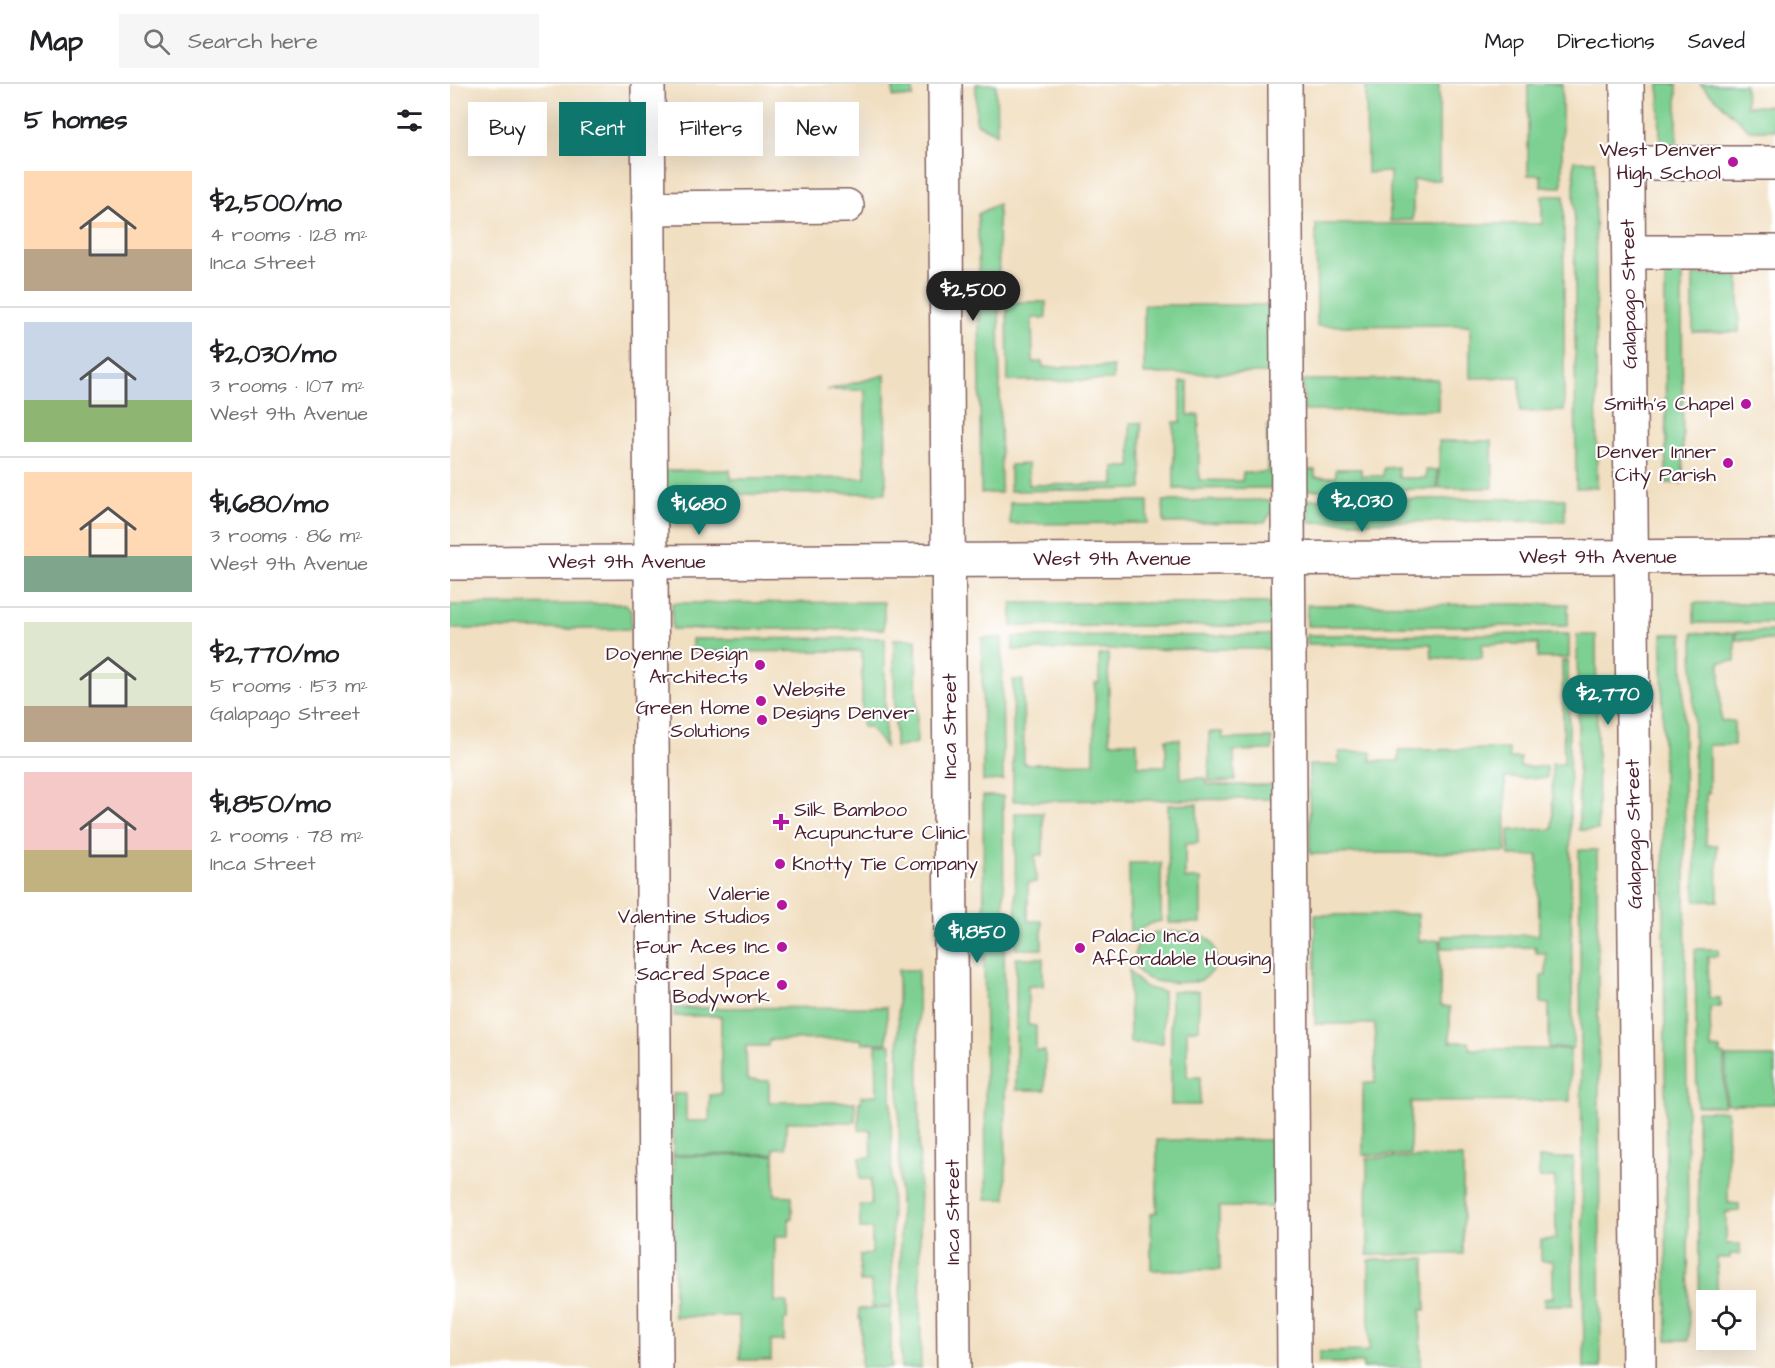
<!DOCTYPE html>
<html lang="en">
<head>
<meta charset="utf-8">
<style>
	:root { --surface:#fff; --page:#f6f6f6; --text:#202124; --muted:#757577; --line:#e0e0e0; --accent:#0f766e }
	body { margin:0; font-family:"Architects Daughter",sans-serif; background:var(--page); color:var(--text); height:100vh; display:flex; flex-direction:column; font-size:22px; white-space:nowrap }
	* { box-sizing:border-box; margin:0 }
	p { font-size:20px; color:var(--muted) }
	.icon { flex:none; width:33px; height:33px; fill:none; stroke:currentColor; stroke-width:2; stroke-linecap:round; stroke-linejoin:round }
	.map { position:relative; flex:1; overflow:hidden }
	.panel { display:flex; flex-direction:column; background:var(--surface); width:450px }
	.panel>* { flex:none }
	.hud { position:absolute; left:18px; top:18px; width:570px; height:54px; display:flex; gap:12px }
	.fabs { position:absolute; left:1246px; top:1206px; display:grid; gap:12px }
	.fabs a { display:grid; place-items:center; width:60px; height:60px; border-radius:0px; background:var(--surface); box-shadow:0 6px 24px #0002; font-size:30px }
	.price { position:absolute; translate:-50% -51px; padding:0 14px; border-radius:21px; background:var(--accent); color:#fff; font-size:20px; line-height:39px; filter:drop-shadow(0 2px 3px #0008) }
	.price::after { content:''; position:absolute; left:50%; top:36px; width:18px; height:14px; margin-left:-9px; background:inherit; clip-path:polygon(0 0,100% 0,50% 100%) }
	.price.current { background:#222; color:#fff }
	ul { padding:0; list-style:none }
	li { display:flex; align-items:center; gap:18px; height:150px; padding:0 24px }
	li+li { border-top:2px solid var(--line) }
	li span { display:grid; place-items:center; flex:none; width:168px; height:120px; border-radius:0px; color:#555 }
	li>.icon { margin-inline-start:auto }
	span .icon { width:72px; height:72px; fill:#fffc; stroke-width:1 }
	li b { font-size:26px }
	h2 { display:flex; justify-content:space-between; align-items:center; height:72px; padding:0 24px; font-size:26px }
	.pill { padding:0 21px; border-radius:0px; background:var(--surface); box-shadow:0 6px 24px #0002; font-size:21px; line-height:54px }
	.pill.current { background:var(--accent); color:#fff }
	header { display:flex; align-items:center; gap:36px; box-sizing:border-box; height:84px; padding:0 30px; background:var(--surface); border-bottom:2px solid var(--line) }
	header strong { font-size:28px }
	nav { display:flex; gap:33px; margin-inline-start:auto; font-size:21px }
	.search { width:420px; height:54px; background:var(--page); display:flex; align-items:center; gap:15px; box-sizing:border-box; padding:0 21px; border-radius:0px; color:var(--muted); font-size:22px }
	main { display:flex; flex:1; min-height:0 }
	.map>svg:first-child { display:block }
	.green { fill:#7dd092; stroke:#64785e; stroke-width:1.5 }
	.lines { fill:none; stroke-linecap:round; stroke-linejoin:round }
	.minor-casing { stroke:#846260; stroke-width:36 }
	.minor { stroke:#fff; stroke-width:33 }
	.poi-dot { fill:#b5179e; stroke:#fff; stroke-width:2 }
	.labels { text-anchor:middle; dominant-baseline:central; stroke-width:4.5; stroke-linejoin:round; paint-order:stroke }
	.poi-label { font-size:20px; fill:#4a1f2b; stroke:#fff; text-anchor:end }
	.street-label { font-size:20px; fill:#4a1f2b; stroke:#fff }
</style>
</head>
<body>
<header>
<strong>Map</strong>
<div class="search"><svg class="icon" aria-label="search" viewBox="0 0 24 24"><circle cx="10" cy="10" r="6"/><path d="M15 15l6 6"/></svg>Search here</div>
<nav><a>Map</a><a>Directions</a><a>Saved</a></nav>
</header>
<main>
<section class="panel">
<h2>5 homes<svg class="icon" aria-label="filters" viewBox="0 0 24 24"><path d="M4 7h16M4 17h16"/><circle cx="9" cy="7" r="2"/><circle cx="15" cy="17" r="2"/></svg></h2>
<ul>
<li><span style="background:linear-gradient(#ffd9b3 65%,#b9a48a 0)"><svg class="icon" aria-label="home" viewBox="0 0 24 24"><path d="M3 11l9-7 9 7M6 9v11h12V9"/></svg></span><div><b>$2,500/mo</b><p>4 rooms · 128 m²</p><p>Inca Street</p></div></li>
<li><span style="background:linear-gradient(#c9d6e8 65%,#8fb573 0)"><svg class="icon" aria-label="home" viewBox="0 0 24 24"><path d="M3 11l9-7 9 7M6 9v11h12V9"/></svg></span><div><b>$2,030/mo</b><p>3 rooms · 107 m²</p><p>West 9th Avenue</p></div></li>
<li><span style="background:linear-gradient(#ffd9b3 70%,#7fa58c 0)"><svg class="icon" aria-label="home" viewBox="0 0 24 24"><path d="M3 11l9-7 9 7M6 9v11h12V9"/></svg></span><div><b>$1,680/mo</b><p>3 rooms · 86 m²</p><p>West 9th Avenue</p></div></li>
<li><span style="background:linear-gradient(#dfe7d0 70%,#b9a48a 0)"><svg class="icon" aria-label="home" viewBox="0 0 24 24"><path d="M3 11l9-7 9 7M6 9v11h12V9"/></svg></span><div><b>$2,770/mo</b><p>5 rooms · 153 m²</p><p>Galapago Street</p></div></li>
<li><span style="background:linear-gradient(#f6c9c9 65%,#c2b280 0)"><svg class="icon" aria-label="home" viewBox="0 0 24 24"><path d="M3 11l9-7 9 7M6 9v11h12V9"/></svg></span><div><b>$1,850/mo</b><p>2 rooms · 78 m²</p><p>Inca Street</p></div></li>
</ul>
</section>
<div class="map">
<svg width="1325" height="1284" viewBox="0 0 1325 1284">
	<rect width="100%" height="100%" fill="#fff"/>
	<filter id="ink" filterUnits="userSpaceOnUse"><feTurbulence type="fractalNoise" baseFrequency=".0167" numOctaves="2"/><feDisplacementMap in="SourceGraphic" scale="12" xChannelSelector="R" yChannelSelector="G"/><feConvolveMatrix kernelMatrix="1 2 1 2 8 2 1 2 1" color-interpolation-filters="sRGB"/></filter>
	<filter id="wash" filterUnits="userSpaceOnUse"><feTurbulence type="fractalNoise" baseFrequency=".008" numOctaves="4" result="noise"/><feDisplacementMap in="SourceGraphic" scale="24" xChannelSelector="R" yChannelSelector="G"/><feGaussianBlur stdDeviation="1.35" result="paint"/><feColorMatrix in="noise" values="0 0 0 0 0 0 0 0 0 0 0 0 0 0 0 0 0 1.4 0 .05"/><feComposite in="paint" operator="in"/></filter>
	<g filter="url(#wash)">
		<rect width="100%" height="100%" fill="#f1dfc1"/>
		<g class="green">
			<polygon points="443,0 462,0 463,13 443,13"/>
			<polygon points="526,0 546,0 547,50 526,39"/>
			<polygon points="916,0 989,0 989,96 963,96 963,136 940,137 940,88 917,89"/>
			<polygon points="1078,0 1112,0 1112,103 1091,103 1091,91 1078,91"/>
			<polygon points="1209,0 1227,0 1227,60 1210,60"/>
			<polygon points="1250,0 1295,0 1296,22 1325,22 1325,46 1299,46"/>
			<polygon points="1124,77 1145,77 1147,403 1126,404"/>
			<polygon points="1092,112 1114,112 1114,327 1070,328 1070,293 1020,294 1020,241 867,242 866,140 1092,140"/>
			<polygon points="548,120 551,409 531,409 528,130"/>
			<polygon points="1232,186 1233,399 1216,399 1215,192"/>
			<rect x="1243" y="191" width="46" height="57"/>
			<polygon points="557,218 596,218 596,234 582,234 583,278 592,278 593,283 663,283 663,296 558,297"/>
			<polygon points="694,221 819,221 819,289 694,290"/>
			<polygon points="435,291 436,409 207,411 207,387 280,386 281,395 415,394 415,306 377,306"/>
			<polygon points="988,295 988,326 854,327 853,296"/>
			<polygon points="731,298 738,298 738,331 749,331 749,396 792,397 793,389 817,388 817,342 823,342 823,404 724,405 724,338 731,338"/>
			<polygon points="680,339 691,339 692,405 560,407 560,381 578,380 579,401 664,400 664,383 681,383"/>
			<polygon points="989,357 1042,357 1043,404 989,404"/>
			<polygon points="948,383 949,394 976,394 976,386 987,386 987,405 855,406 855,386 865,386 865,393 886,393 886,385 911,385 911,392 933,392 934,384"/>
			<polygon points="858,415 1115,415 1115,437 858,438"/>
			<polygon points="826,416 826,422 815,438 714,439 713,417"/>
			<polygon points="698,417 698,439 560,440 560,418"/>
			<polygon points="434,518 434,545 222,545 222,519"/>
			<rect x="562" y="519" width="258" height="23"/>
			<rect x="1244" y="519" width="81" height="20"/>
			<polygon points="176,520 181,527 181,545 0,545 0,521"/>
			<polygon points="1118,520 1118,542 857,542 857,521"/>
			<polygon points="1325,547 1325,556 1286,556 1286,548"/>
			<polygon points="1243,549 1285,549 1285,577 1270,578 1271,637 1284,637 1284,661 1259,661 1259,709 1256,710 1256,761 1267,761 1268,817 1245,817"/>
			<polygon points="1119,550 1119,574 1088,574 1088,560 1032,560 1032,574 982,574 981,560 857,560 857,551"/>
			<polygon points="1212,550 1233,550 1239,1256 1217,1256"/>
			<polygon points="821,551 821,565 563,566 563,553"/>
			<polygon points="1127,551 1146,551 1148,746 1129,746"/>
			<polygon points="435,554 435,663 419,643 412,643 412,567 242,568 242,555"/>
			<polygon points="532,554 552,554 553,696 533,697"/>
			<polygon points="444,555 466,555 467,659 445,664"/>
			<polygon points="658,570 660,658 687,658 688,682 716,682 716,655 730,655 731,694 756,694 757,701 824,701 824,715 563,717 563,596 573,596 574,680 644,679 645,599 649,599 649,571"/>
			<polygon points="1112,577 1118,577 1123,964 1099,964 1099,920 1091,919 1091,892 1096,891 1096,869 1086,869 1086,863 992,864 992,852 1089,851 1088,772 1059,772 1059,746 1103,745 1102,680 1114,680"/>
			<polygon points="759,648 773,648 773,655 822,654 822,666 784,667 785,697 759,698"/>
			<polygon points="1059,665 1059,674 1070,674 1070,683 1097,683 1097,694 1055,694 1056,768 860,770 859,681 889,681 889,668 921,668 921,677 949,677 949,666"/>
			<polygon points="533,712 553,712 556,1115 536,1115"/>
			<polygon points="747,720 748,759 735,760 735,795 751,795 751,839 719,839 718,721"/>
			<polygon points="565,729 593,729 593,771 585,771 586,798 578,799 578,837 592,837 592,865 566,865"/>
			<polygon points="1129,766 1147,766 1151,1284 1134,1284"/>
			<path d="M 679,779 L 711,779 L 711,837 C 699,839 688,845 680,854 Z"/>
			<polygon points="968,830 969,857 990,856 990,922 1000,923 1000,958 1019,958 1020,965 1120,965 1120,1017 961,1018 960,1071 913,1071 913,999 925,999 925,940 865,940 865,831"/>
			<path d="M 710,848 C 723,848 740,846 752,851 C 776,862 767,896 743,898 C 732,898 710,900 701,896 C 685,891 679,871 690,858 C 695,852 703,850 710,848 Z"/>
			<polygon points="1245,865 1268,865 1268,872 1258,873 1259,914 1270,914 1270,923 1260,923 1261,964 1270,965 1270,970 1274,971 1274,1022 1247,1022"/>
			<polygon points="566,874 593,874 593,902 578,902 578,941 586,942 586,967 595,967 595,1006 566,1006"/>
			<polygon points="448,886 468,886 471,1284 451,1284"/>
			<path d="M 679,886 C 688,900 696,906 713,907 L 713,959 L 680,959 Z"/>
			<polygon points="721,907 749,907 749,945 737,946 737,993 750,993 750,1021 721,1021"/>
			<polygon points="437,923 437,959 412,959 411,955 319,956 318,962 296,962 297,996 319,997 319,1018 405,1018 405,1038 336,1038 336,1064 324,1064 324,1070 223,1071 223,1010 236,1010 236,1037 259,1037 260,1011 271,1010 271,932 224,932 224,924"/>
			<polygon points="426,961 441,961 442,1223 422,1223 421,1198 410,1198 410,1171 422,1170 422,1145 410,1145 410,1121 421,1121 421,1095 410,1095 410,1074 422,1073 421,1046 409,1046 409,1018 411,1018 411,1012 427,1011"/>
			<rect x="1276" y="973" width="49" height="47"/>
			<polygon points="1247,1027 1277,1027 1278,1119 1289,1120 1289,1127 1276,1128 1276,1160 1290,1160 1290,1170 1280,1170 1280,1174 1267,1174 1267,1216 1257,1216 1257,1224 1254,1225 1255,1265 1250,1259"/>
			<polygon points="707,1056 824,1056 824,1123 769,1123 770,1186 701,1186 701,1129 707,1128"/>
			<polygon points="324,1071 325,1111 342,1112 342,1134 339,1134 339,1152 325,1152 325,1218 337,1218 337,1236 334,1236 334,1257 321,1257 321,1276 290,1276 289,1232 224,1233 223,1072"/>
			<polygon points="1013,1073 1013,1170 918,1171 917,1074"/>
			<polygon points="1089,1074 1123,1074 1123,1221 1094,1221 1094,1215 1103,1214 1103,1177 1091,1177 1091,1156 1106,1155 1105,1094 1089,1094"/>
			<polygon points="975,1175 976,1226 971,1226 971,1284 913,1284 913,1279 869,1279 869,1268 919,1267 919,1176"/>
			<polygon points="441,1224 441,1284 411,1284 411,1235 409,1235 409,1225"/>
		</g>
	</g>
	<g filter="url(#ink)">
		<g class="lines">
			<defs>
				<g id="minor">
					<polyline points="198,0 206,1284"/>
					<polyline points="495,0 504,1284"/>
					<polyline points="835,0 844,1284"/>
					<polyline points="1177,0 1189,1284"/>
					<polyline points="1178,79 1325,79"/>
					<polyline points="199,124 397,122"/>
					<polyline points="1179,168 1325,168"/>
					<polyline points="0,479 1325,472"/>
				</g>
			</defs>
			<use href="#minor" class="minor-casing"/>
			<use href="#minor" class="minor"/>
		</g>
	</g>
	<g class="poi-dot">
		<circle cx="1283" cy="78" r="6"/>
		<circle cx="1296" cy="320" r="6"/>
		<circle cx="1278" cy="379" r="6"/>
		<circle cx="310" cy="581" r="6"/>
		<circle cx="311" cy="617" r="6"/>
		<circle cx="312" cy="636" r="6"/>
		<path d="M328 729h6v6h6v6h-6v6h-6v-6h-6v-6h6z"/>
		<circle cx="330" cy="780" r="6"/>
		<circle cx="332" cy="821" r="6"/>
		<circle cx="332" cy="863" r="6"/>
		<circle cx="630" cy="864" r="6"/>
		<circle cx="332" cy="901" r="6"/>
	</g>
	<g class="labels">
		<g class="poi-label">
			<text x="1271" y="66">West Denver<tspan x="1271" dy="23">High School</tspan></text>
			<text x="1284" y="320">Smith's Chapel</text>
			<text x="1266" y="368">Denver Inner<tspan x="1266" dy="23">City Parish</tspan></text>
			<text x="298" y="570">Doyenne Design<tspan x="298" dy="23">Architects</tspan></text>
			<text x="323" y="606" text-anchor="start">Website<tspan x="323" dy="23">Designs Denver</tspan></text>
			<text x="300" y="624">Green Home<tspan x="300" dy="23">Solutions</tspan></text>
			<text x="344" y="726" text-anchor="start">Silk Bamboo<tspan x="344" dy="23">Acupuncture Clinic</tspan></text>
			<text x="342" y="780" text-anchor="start">Knotty Tie Company</text>
			<text x="320" y="810">Valerie<tspan x="320" dy="23">Valentine Studios</tspan></text>
			<text x="642" y="852" text-anchor="start">Palacio Inca<tspan x="642" dy="23">Affordable Housing</tspan></text>
			<text x="320" y="863">Four Aces Inc</text>
			<text x="320" y="890">Sacred Space<tspan x="320" dy="23">Bodywork</tspan></text>
		</g>
		<g class="street-label">
			<text transform="translate(1179 210) rotate(-91)">Galapago Street</text>
			<text x="1148" y="473">West 9th Avenue</text>
			<text x="662" y="475">West 9th Avenue</text>
			<text x="177" y="478">West 9th Avenue</text>
			<text transform="translate(500 642) rotate(-90)">Inca Street</text>
			<text transform="translate(1184 750) rotate(-91)">Galapago Street</text>
			<text transform="translate(503 1128) rotate(-90)">Inca Street</text>
		</g>
	</g>
</svg>
<div class="fabs">
<a><svg class="icon" aria-label="locate" viewBox="0 0 24 24"><circle cx="12" cy="12" r="6"/><path d="M12 2v4M12 18v4M2 12h4M18 12h4"/></svg></a>
</div>
<b class="price current" style="left:523px;top:238px">$2,500</b>
<b class="price" style="left:912px;top:449px">$2,030</b>
<b class="price" style="left:249px;top:452px">$1,680</b>
<b class="price" style="left:1158px;top:642px">$2,770</b>
<b class="price" style="left:527px;top:880px">$1,850</b>
<div class="hud">
<a class="pill">Buy</a>
<a class="pill current">Rent</a>
<a class="pill">Filters</a>
<a class="pill">New</a>
</div>
</div>
</main>
</body>
</html>
